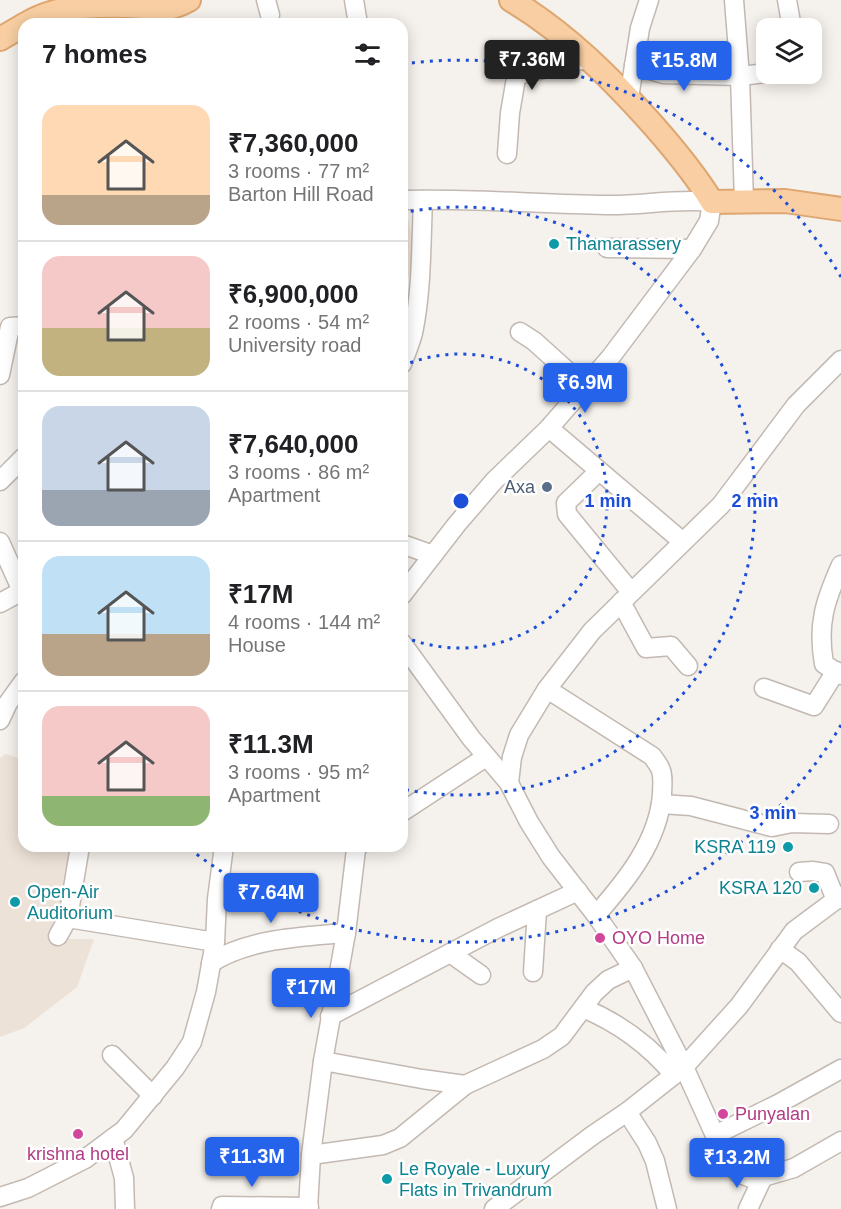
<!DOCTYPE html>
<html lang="en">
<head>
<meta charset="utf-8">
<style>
	:root { --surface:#fff; --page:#f2f2f2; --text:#202124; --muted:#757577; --line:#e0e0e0; --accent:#2563eb }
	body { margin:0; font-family:Arial,sans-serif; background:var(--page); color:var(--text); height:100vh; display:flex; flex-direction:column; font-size:22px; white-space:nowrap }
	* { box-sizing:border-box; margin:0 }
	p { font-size:20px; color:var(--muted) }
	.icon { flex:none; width:33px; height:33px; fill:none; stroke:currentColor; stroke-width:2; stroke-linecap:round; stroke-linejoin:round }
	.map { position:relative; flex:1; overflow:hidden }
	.drawer { position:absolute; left:18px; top:18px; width:390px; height:834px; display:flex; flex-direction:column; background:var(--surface); border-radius:18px; box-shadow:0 3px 15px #0003 }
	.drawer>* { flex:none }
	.fabs { position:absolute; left:756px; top:18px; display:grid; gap:12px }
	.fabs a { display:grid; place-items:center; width:66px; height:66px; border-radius:12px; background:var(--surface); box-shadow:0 3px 15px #0003; font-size:30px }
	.price { position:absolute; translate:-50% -51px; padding:0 14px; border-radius:6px; background:var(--accent); color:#fff; font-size:20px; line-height:39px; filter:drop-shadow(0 2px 3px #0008) }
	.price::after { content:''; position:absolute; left:50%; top:36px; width:18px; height:14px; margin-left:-9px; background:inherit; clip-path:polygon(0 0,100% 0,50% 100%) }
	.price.on { background:#222; color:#fff }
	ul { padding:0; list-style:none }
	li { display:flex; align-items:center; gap:18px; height:150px; padding:0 24px }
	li+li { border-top:2px solid var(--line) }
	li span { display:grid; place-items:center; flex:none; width:168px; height:120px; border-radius:18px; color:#555 }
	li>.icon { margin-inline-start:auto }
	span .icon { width:72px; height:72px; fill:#fffc; stroke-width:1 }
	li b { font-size:26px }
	h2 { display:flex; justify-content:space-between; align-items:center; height:72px; padding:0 24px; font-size:26px }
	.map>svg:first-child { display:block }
	.education { fill:#ede2d7 }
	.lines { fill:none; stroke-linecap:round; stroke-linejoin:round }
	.minor-casing { stroke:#c3b9b2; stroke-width:21 }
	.major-casing { stroke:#dea772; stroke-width:26 }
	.minor { stroke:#fff; stroke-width:18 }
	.major { stroke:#f8cea2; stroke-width:22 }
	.ring { fill:none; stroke:#1d4ed8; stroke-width:3; stroke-dasharray:3 6 }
	.culture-dot { fill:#0f9aa8; stroke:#fff; stroke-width:2 }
	.service-dot { fill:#5c6f8a; stroke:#fff; stroke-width:2 }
	.hotel-dot { fill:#d1479c; stroke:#fff; stroke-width:2 }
	.labels { text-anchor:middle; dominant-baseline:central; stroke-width:5; stroke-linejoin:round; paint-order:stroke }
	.culture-label { font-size:18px; fill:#0d838f; stroke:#fff; text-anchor:start }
	.service-label { font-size:18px; fill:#4e5e75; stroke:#fff; text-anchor:end }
	.hotel-label { font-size:18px; fill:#b23c85; stroke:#fff; text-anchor:start }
	.centre { fill:#1d4ed8; stroke:#fff; stroke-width:3 }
	.ring-label { font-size:18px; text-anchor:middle; font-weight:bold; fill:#1d4ed8; stroke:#fff; stroke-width:5; stroke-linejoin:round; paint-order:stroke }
</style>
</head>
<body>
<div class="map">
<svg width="841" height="1209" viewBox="0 0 841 1209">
	<rect width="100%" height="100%" fill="#f5f1ec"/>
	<g class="education">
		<polygon points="402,214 407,215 416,254 402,295"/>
		<polygon points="6,754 24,760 24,846 75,846 61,939 94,939 77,987 24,1028 0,1037 0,758"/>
	</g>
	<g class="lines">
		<defs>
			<g id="minor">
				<polyline points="266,0 270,15"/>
				<polyline points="354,0 358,24"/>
				<polyline points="734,0 740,76 744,202"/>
				<polyline points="787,0 792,28"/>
				<polyline points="634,65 663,74 740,76 766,73"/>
				<polyline points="629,98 640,28 649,0"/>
				<polyline points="507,154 510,113 516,78 522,74 590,58"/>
				<path d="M 402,200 C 470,198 538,204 606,205 C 641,206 676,198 712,202 L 709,221 L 692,249 L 610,358 L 549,428 L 494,481 L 457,524 L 402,595"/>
				<polyline points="607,248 692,249"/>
				<polyline points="520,332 534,341 585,387"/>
				<path d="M 402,364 C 406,354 410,344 413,333 C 422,290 421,244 423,200"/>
				<polyline points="0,375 10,327 24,326"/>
				<polyline points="549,428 683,542"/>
				<polyline points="599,471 566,503 567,514 631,592"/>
				<polyline points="0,481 24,457"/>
				<polyline points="0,542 22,591"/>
				<polyline points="402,544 433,555"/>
				<path d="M 841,565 C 825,601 817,624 824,664 L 841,675"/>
				<polyline points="621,602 646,648 671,646 688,666"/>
				<polyline points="0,603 24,590"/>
				<polyline points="402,643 471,738 509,783 529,822 551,857 596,915 633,968 684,1067 723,1153 738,1173 751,1178 763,1177 794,1168 841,1141"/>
				<polyline points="764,688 814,706 836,671"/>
				<path d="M 547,689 L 652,756 C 655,760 658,764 660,768 C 664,776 662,786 662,795 C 658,842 626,881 596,915"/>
				<polyline points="0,720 8,703 24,681"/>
				<polyline points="509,783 512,757 519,735 547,689 592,631 721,505 796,405 841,360"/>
				<polyline points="661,804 691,806 772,827 792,823 829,824"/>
				<polyline points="402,812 486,757"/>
				<polyline points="799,872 812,871 825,873 836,900"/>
				<polyline points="68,918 80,846"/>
				<polyline points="58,936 68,918 215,942"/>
				<polyline points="780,949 798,962 841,1013"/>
				<polyline points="450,953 481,975"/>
				<path d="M 211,963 C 247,939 304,936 346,933"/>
				<polyline points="533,972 537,910"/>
				<path d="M 583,1008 C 619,1023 649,1045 674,1075"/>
				<polyline points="330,1016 498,928 578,891"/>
				<polyline points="112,1055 153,1096"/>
				<polyline points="323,1061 422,1079 465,1085"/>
				<polyline points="627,1112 647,1143 655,1161 667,1209"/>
				<polyline points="715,1135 778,1104 841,1069"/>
				<polyline points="113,1138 124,1178 125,1209"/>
				<polyline points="311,1155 383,1145 400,1138 465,1085 543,1049 562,1036 594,993 608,980 633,968"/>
				<polyline points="0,1197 28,1188 85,1159 124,1130 175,1068 192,1042 206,992 215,942 217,899 224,846"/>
				<polyline points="221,1209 222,1206 309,1207"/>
				<polyline points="308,1209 311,1155 323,1061 346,933 356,849 359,846"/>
				<polyline points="494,1209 593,1135 627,1112 684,1067 739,1006 794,931 841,896"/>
				<polyline points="748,1209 763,1177"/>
			</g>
			<g id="major">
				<path d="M 511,0 C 566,33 610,77 653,125 C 675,150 695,174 712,202 L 785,201 L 841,209"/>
				<path d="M 26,24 C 57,5 95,5 130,6 C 154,7 166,13 189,0"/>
				<polyline points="0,39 24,25"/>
			</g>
		</defs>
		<use href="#minor" class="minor-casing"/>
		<use href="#major" class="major-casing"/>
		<use href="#minor" class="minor"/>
		<use href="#major" class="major"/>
	</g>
	<g class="ring">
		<path d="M402 366A147 147 0 1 1 402 636"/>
		<path d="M402 213A294 294 0 1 1 402 789"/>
		<path d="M841 725A441 441 0 0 1 186 846M24 559A441 441 0 0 1 24 443M403 64A441 441 0 0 1 841 277"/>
	</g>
	<g class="culture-dot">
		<circle cx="554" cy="244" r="6"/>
		<circle cx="788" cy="847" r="6"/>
		<circle cx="814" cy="888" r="6"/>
		<circle cx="15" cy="902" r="6"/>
		<circle cx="387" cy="1179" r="6"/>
	</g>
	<circle class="service-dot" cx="547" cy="487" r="6"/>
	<g class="hotel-dot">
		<circle cx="600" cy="938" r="6"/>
		<circle cx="723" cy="1114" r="6"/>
		<circle cx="78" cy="1134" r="6"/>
	</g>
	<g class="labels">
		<g class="culture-label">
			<text x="566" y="244">Thamarassery</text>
			<text x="776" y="847" text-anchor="end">KSRA 119</text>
			<text x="802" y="888" text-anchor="end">KSRA 120</text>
			<text x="27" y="892">Open-Air<tspan x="27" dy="21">Auditorium</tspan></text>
			<text x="399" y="1169">Le Royale - Luxury<tspan x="399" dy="21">Flats in Trivandrum</tspan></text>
		</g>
		<g class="service-label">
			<text x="535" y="487">Axa</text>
		</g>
		<g class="hotel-label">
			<text x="612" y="938">OYO Home</text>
			<text x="735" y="1114">Punyalan</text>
			<text x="78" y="1154" text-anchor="middle">krishna hotel</text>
		</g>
	</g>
	<circle cx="461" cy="501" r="9" class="centre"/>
	<g class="ring-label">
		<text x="608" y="507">1 min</text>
		<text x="755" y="507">2 min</text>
		<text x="773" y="819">3 min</text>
	</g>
</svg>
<div class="fabs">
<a><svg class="icon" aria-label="layers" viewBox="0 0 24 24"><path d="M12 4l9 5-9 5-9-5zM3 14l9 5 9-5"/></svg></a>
</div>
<b class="price on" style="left:532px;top:91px">₹7.36M</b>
<b class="price" style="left:684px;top:92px">₹15.8M</b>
<b class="price" style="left:585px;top:414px">₹6.9M</b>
<b class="price" style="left:271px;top:924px">₹7.64M</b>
<b class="price" style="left:311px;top:1019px">₹17M</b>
<b class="price" style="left:252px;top:1188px">₹11.3M</b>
<b class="price" style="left:737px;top:1189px">₹13.2M</b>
<section class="drawer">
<h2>7 homes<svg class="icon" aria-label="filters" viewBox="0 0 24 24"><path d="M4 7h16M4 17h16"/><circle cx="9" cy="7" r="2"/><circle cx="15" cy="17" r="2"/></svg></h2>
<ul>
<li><span style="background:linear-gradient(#ffd9b3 75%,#b9a48a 0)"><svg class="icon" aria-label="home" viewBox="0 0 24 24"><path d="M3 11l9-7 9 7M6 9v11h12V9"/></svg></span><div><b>₹7,360,000</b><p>3 rooms · 77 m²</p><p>Barton Hill Road</p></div></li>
<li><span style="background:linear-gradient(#f6c9c9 60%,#c2b280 0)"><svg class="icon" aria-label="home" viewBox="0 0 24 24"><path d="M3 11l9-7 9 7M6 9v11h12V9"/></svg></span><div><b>₹6,900,000</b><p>2 rooms · 54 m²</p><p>University road</p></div></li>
<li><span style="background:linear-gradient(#c9d6e8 70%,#9aa5b1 0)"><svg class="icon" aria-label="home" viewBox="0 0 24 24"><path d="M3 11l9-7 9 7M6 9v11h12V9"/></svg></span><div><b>₹7,640,000</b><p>3 rooms · 86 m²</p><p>Apartment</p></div></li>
<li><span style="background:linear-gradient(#bfe0f5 65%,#b9a48a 0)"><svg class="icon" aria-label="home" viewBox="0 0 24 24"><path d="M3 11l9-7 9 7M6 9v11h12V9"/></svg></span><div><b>₹17M</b><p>4 rooms · 144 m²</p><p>House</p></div></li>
<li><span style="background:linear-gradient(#f6c9c9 75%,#8fb573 0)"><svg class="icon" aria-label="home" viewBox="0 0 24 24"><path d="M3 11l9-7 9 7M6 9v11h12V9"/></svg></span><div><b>₹11.3M</b><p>3 rooms · 95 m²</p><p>Apartment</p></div></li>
</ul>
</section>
</div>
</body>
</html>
